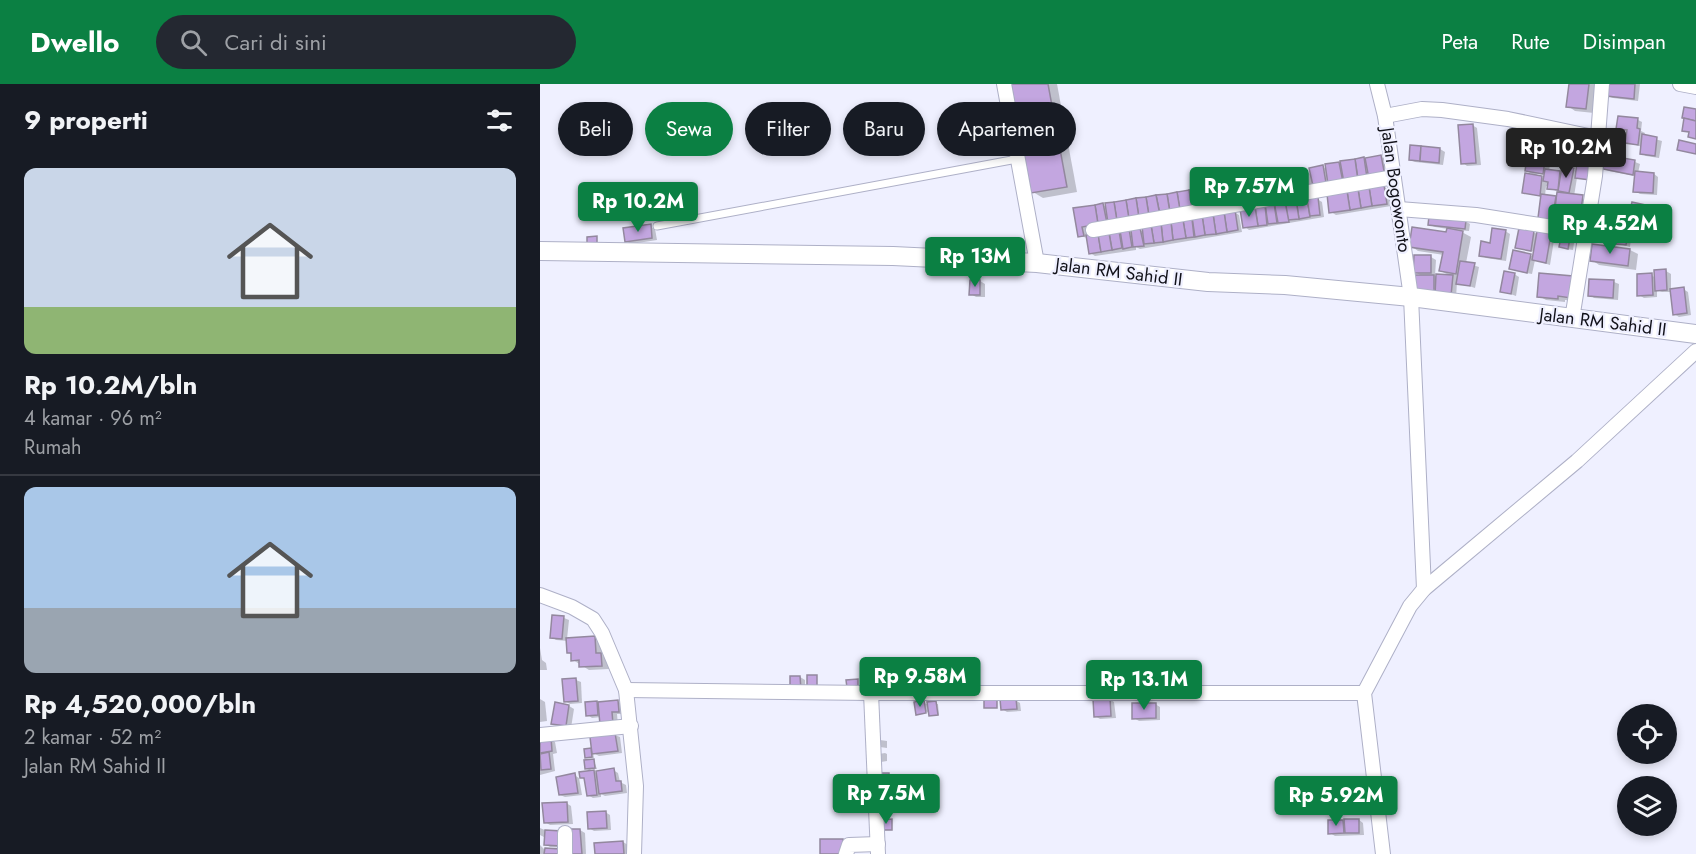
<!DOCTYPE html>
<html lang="id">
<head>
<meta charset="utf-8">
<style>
	:root { --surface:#171b24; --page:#242831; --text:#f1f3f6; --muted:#9ea1a6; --line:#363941; --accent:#0b8043 }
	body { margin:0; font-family:Jost,sans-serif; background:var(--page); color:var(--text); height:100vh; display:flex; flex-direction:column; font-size:22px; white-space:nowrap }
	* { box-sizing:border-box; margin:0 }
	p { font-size:20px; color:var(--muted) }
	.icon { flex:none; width:33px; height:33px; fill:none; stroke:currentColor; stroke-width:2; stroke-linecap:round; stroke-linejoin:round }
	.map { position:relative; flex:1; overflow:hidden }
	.side { display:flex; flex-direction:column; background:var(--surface); width:540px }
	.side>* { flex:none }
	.banner { position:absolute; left:18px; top:18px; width:570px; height:54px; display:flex; gap:12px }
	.fabs { position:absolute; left:1077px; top:620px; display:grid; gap:12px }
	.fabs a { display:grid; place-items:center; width:60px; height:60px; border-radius:50%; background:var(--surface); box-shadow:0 3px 9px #0003; font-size:30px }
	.price { position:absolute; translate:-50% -51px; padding:0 14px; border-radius:6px; background:var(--accent); color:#fff; font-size:20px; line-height:39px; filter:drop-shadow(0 2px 3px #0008) }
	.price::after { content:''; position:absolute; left:50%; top:36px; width:18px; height:14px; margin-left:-9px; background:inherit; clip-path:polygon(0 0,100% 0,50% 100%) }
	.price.on { background:#222; color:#fff }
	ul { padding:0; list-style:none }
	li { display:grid; align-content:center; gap:12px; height:318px; padding:0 24px }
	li+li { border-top:2px solid var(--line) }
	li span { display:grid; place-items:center; height:186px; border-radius:12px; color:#555 }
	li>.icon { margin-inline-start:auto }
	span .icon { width:108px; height:108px; fill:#fffc; stroke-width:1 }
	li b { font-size:26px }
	h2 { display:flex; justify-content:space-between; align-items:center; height:72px; padding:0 24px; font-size:26px }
	.chip { padding:0 21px; border-radius:27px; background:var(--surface); box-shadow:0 3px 9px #0003; font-size:21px; line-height:54px }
	.chip.on { background:var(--accent); color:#fff }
	header { display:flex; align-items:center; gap:36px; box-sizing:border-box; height:84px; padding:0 30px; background:var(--accent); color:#fff }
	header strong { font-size:28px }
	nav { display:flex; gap:33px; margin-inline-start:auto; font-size:21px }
	.search { width:420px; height:54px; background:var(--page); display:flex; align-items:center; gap:15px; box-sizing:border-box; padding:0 21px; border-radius:33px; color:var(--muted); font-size:22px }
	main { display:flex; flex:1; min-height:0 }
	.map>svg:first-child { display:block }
	.shadow { fill:#0003; fill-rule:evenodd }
	.building { fill:#c3a6e0; stroke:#93889e; stroke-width:1.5 }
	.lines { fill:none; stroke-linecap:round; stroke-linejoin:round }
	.lane-casing { stroke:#aeb0c7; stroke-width:9 }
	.street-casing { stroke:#aeb0c7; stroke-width:16 }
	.secondary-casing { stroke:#aeb0c7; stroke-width:20 }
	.lane { stroke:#fff; stroke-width:7 }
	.street { stroke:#fff; stroke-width:14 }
	.secondary { stroke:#fff; stroke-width:18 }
	.labels { text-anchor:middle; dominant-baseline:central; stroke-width:4.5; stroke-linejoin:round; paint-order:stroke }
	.street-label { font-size:18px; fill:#111119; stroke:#eff0ff }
</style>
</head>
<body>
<header>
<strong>Dwello</strong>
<div class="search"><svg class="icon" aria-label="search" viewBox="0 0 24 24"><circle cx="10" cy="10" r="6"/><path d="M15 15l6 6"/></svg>Cari di sini</div>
<nav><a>Peta</a><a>Rute</a><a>Disimpan</a></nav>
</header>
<main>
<section class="side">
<h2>9 properti<svg class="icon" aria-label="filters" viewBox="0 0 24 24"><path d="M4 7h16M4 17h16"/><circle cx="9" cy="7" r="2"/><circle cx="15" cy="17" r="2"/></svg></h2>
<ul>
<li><span style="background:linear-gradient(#c9d6e8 75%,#8fb573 0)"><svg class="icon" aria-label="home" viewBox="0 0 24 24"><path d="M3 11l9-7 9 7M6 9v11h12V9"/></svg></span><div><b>Rp 10.2M/bln</b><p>4 kamar · 96 m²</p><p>Rumah</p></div></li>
<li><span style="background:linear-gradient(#a9c7e8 65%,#9aa5b1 0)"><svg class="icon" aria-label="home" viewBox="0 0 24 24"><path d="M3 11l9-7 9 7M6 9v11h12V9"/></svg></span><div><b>Rp 4,520,000/bln</b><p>2 kamar · 52 m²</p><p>Jalan RM Sahid II</p></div></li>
</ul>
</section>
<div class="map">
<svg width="1156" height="770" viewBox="0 0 1156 770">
	<rect width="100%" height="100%" fill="#eff0ff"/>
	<g class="shadow">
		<polygon points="473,0 517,0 537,108 503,114 493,108"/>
		<polygon points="1030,0 1057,0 1054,29 1035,27 1028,22"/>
		<polygon points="1069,0 1100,0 1098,17 1073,14 1068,12"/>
		<polygon points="1098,36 1102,38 1101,47 1105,49 1104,52 1122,57 1119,74 1106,72 1101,69 1102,63 1087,58 1088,48 1078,44"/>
		<polygon points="932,41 937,44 941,81 927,82 923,79"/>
		<path d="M 1038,60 L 1058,80 L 1046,78 L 1041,75 L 1040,80 L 1055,98 L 1037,94 L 1034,112 L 1047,116 L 1046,129 L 1039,128 L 1049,134 L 1014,138 L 1004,136 L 1002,113 L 984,108 L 996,92 L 986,87 L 1006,72 L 1011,74 L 1009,87 L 1022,90 L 1033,85 L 1037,88 L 1038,83 L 1022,78 ZM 996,90 L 1006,91 L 1005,95 ZM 1006,102 L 1018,108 L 1017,114 L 1005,112 Z"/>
		<polygon points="900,65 905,68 903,81 875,78 870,76"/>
		<polygon points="840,72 845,75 849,94 779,104 772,99 773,105 738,106 739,112 704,118 696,113 698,120 546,145 548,152 589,146 600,146 604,148 603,143 694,128 699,131 702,148 600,165 596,163 596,166 555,172 550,169 548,154 539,152 535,126 563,121 567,123 567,121 690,101 698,105 740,91 743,93 742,91 765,87 772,91 783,83 787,85 786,81"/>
		<polygon points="1067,72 1095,78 1100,80 1098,89 1114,90 1118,93 1117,111 1100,110 1095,107 1096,92 1069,87 1064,85"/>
		<polygon points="843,102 848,105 851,122 796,131 791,128"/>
		<polygon points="777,115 782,118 784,133 709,146 705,143 702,126"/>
		<polygon points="1105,123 1110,125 1108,134 1116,138 1115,142 1093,137 1090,163 1076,159 1078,147 1065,145 1060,142 1070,133 1071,127 1091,129"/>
		<polygon points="925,137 930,140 929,147 918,146 931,153 926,179 939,183 935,204 917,198 916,214 898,212 882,192 875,188 891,173 896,176 895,192 912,193 901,187 904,171 878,167 871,162 907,150 908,145 895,143 890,141"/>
		<polygon points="110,142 115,145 117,156 91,160 86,157"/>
		<polygon points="980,146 1013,153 1035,152 1033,166 1026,165 1021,163 1022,159 1014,156 1010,181 995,176 992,190 976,187 971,184 990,171 994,173 995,168 977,163"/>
		<polygon points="965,147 970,150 966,177 946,174 941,171"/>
		<polygon points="1054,161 1090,166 1098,170 1096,186 1059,181 1052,176"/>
		<polygon points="1126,187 1131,190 1131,206 1143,205 1148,208 1151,231 1139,233 1134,230 1132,208 1122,208 1117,206 1117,213 1104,214 1099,211 1111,191 1116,194"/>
		<polygon points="974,190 979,193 976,212 962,207"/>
		<polygon points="440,197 445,200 445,213 436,213 431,210"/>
		<polygon points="1040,198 1038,217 1025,216 1025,218 1006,216 999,212"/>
		<polygon points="1074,198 1079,200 1078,216 1054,214 1050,211"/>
		<polygon points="13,533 24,534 29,536 27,555 55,554 62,558 63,572 69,575 69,585 49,586 33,576 32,571 28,568 28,557 16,556 12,553"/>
		<polygon points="0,564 2,576 6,579 7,586 0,586"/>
		<polygon points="260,593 265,596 265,608 251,594"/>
		<polygon points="36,596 41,598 42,619 30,620 25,617"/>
		<polygon points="0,615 5,618 7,637 0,638"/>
		<polygon points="569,615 574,618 576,634 560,635 555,632"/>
		<polygon points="475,616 480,619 481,627 467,628 462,625"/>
		<polygon points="77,617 82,620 83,630 77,630 78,642 61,633 52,634 48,631 47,620"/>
		<polygon points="384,618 386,620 398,620 399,631 393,632 381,624 379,626 385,630 378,630 376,619"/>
		<polygon points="615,620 620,623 620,636 599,637 594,634"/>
		<polygon points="29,622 34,625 31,644 13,639"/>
		<polygon points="75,651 80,653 82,669 59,672 53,669 54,674 46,673 51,665 53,667"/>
		<polygon points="10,655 15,658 17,669 13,670 15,687 0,691 0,656"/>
		<polygon points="340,656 347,657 347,664 340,663"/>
		<polygon points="345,669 347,670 347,677 341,678 339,677 339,670"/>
		<polygon points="54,677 57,685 50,685 58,690 73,686 78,689 80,698 86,701 87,709 65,712 61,710 61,713 53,714 48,711 46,696 41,693 51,687 47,685"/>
		<polygon points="34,691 39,694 42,711 25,713 20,711"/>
		<polygon points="26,719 31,722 33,740 10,741 5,738"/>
		<polygon points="65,728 70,731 71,746 54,747 49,744"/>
		<polygon points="819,736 823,739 824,751 795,752 790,749 790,738"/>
		<polygon points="0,744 7,747 26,764 10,763 5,760 6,754 0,751"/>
		<polygon points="40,746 45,749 46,770 30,770"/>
		<polygon points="83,758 88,761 89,770 56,770"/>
		<polygon points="0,761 5,766 20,767 25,770 0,770"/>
	</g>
	<g class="building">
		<polygon points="471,0 508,0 527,103 491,109"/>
		<polygon points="1029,0 1049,0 1046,25 1026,23"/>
		<polygon points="1068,0 1095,0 1094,15 1066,12"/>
		<polygon points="1144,23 1156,25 1156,37 1142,34"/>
		<polygon points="1078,32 1098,34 1097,44 1100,45 1098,61 1085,59 1087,46 1076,45"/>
		<polygon points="1144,34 1156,37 1156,55 1148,53 1149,48 1142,47"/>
		<polygon points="933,40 936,79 921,80 918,41"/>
		<polygon points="1102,50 1117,53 1115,72 1100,70"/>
		<polygon points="1024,56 1039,59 1034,81 1020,79"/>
		<polygon points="1139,56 1156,60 1156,70 1137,66"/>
		<polygon points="1042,59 1056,61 1053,78 1039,76"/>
		<polygon points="870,61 881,62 880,77 869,76"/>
		<polygon points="881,62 900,64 899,79 880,77"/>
		<polygon points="988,67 1006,70 1003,90 985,87"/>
		<polygon points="841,71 845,92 829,95 825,74"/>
		<polygon points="1065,71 1095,76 1093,91 1063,85"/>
		<polygon points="824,73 827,94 818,95 815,75"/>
		<polygon points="815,75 818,97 804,99 800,77"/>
		<polygon points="799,78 803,98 788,100 785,80"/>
		<polygon points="1037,78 1053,80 1050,96 1035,94"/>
		<polygon points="783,81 786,99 773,102 769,84"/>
		<polygon points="1022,82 1034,84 1029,109 1018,107"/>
		<polygon points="1005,85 1020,87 1018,106 1007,105 1008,98 1003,97"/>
		<polygon points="765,86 768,103 754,105 751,88"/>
		<polygon points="1095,87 1114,89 1113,109 1093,108"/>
		<polygon points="751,88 754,106 744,108 741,89"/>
		<polygon points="985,89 1002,92 1000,112 982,109"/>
		<polygon points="740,90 742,104 734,106 732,91"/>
		<polygon points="732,91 735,110 724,112 721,93"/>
		<polygon points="721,93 724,112 713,113 710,95"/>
		<polygon points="710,95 713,113 698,116 695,97"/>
		<polygon points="690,99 693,118 683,120 680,101"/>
		<polygon points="680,101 683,120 672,121 669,103"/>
		<polygon points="844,101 847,120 832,122 829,103"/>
		<polygon points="669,103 672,121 663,123 660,104"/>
		<polygon points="829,103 832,122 821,124 818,105"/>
		<polygon points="660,104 663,123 652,125 649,106"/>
		<polygon points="818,105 821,124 810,126 807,107"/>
		<polygon points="649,106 652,125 640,126 637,108"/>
		<polygon points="807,107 810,126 789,129 787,110"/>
		<polygon points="637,108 640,126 630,128 627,110"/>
		<polygon points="1017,108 1043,111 1041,127 1015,124"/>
		<polygon points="627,110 630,129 620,131 616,111"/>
		<polygon points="1001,110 1016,112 1012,137 998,134"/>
		<polygon points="616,111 620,131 609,132 606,113"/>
		<polygon points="606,113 609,132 599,134 596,114"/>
		<polygon points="767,113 770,133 759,135 756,115"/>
		<polygon points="778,113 780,131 770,132 767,115"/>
		<polygon points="596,114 599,134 589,135 586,116"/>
		<polygon points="756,115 759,135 748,136 745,117"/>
		<polygon points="586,116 589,135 577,137 574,118"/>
		<polygon points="745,117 749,138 738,139 734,118"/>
		<polygon points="574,118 577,137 568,139 565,119"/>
		<polygon points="1092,118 1106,121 1103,132 1112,134 1111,140 1088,135"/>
		<polygon points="563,119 567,139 558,140 555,121"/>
		<polygon points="734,119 737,139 728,140 725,120"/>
		<polygon points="555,121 558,140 542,143 544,152 538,153 533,124"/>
		<polygon points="725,121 727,141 718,142 715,123"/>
		<polygon points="715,123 718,142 703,144 700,125"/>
		<polygon points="1015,125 1044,130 1042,145 1012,140"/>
		<polygon points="695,126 698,146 687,148 684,128"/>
		<polygon points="1069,126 1089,128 1087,146 1059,143 1060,130 1069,131"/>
		<polygon points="684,128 687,148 676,150 673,130"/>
		<polygon points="673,130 676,150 665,151 662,131"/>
		<polygon points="662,131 665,151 655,153 652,133"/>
		<polygon points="889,132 926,136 925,145 888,141"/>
		<polygon points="652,135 654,153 646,154 643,136"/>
		<polygon points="643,136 646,154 633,156 631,138"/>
		<polygon points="631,138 633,156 623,158 621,139"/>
		<polygon points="621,139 623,158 614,159 611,141"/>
		<polygon points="111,140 112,154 85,158 83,144"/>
		<polygon points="611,141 614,159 604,160 602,142"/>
		<polygon points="872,143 906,148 907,144 923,147 916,190 899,187 903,168 869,163"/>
		<polygon points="600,144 604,162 593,163 591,146"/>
		<polygon points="952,144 966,146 961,175 939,172 941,157 950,159"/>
		<polygon points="979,144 994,147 991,167 975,164"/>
		<polygon points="589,145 592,163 583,165 580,146"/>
		<polygon points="1013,145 1031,148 1028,165 1019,163 1020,158 1011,156"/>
		<polygon points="1077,146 1088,148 1086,161 1075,160"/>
		<polygon points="579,147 582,164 572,166 569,149"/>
		<polygon points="997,147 1011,150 1006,179 992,176"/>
		<polygon points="558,149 561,168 549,170 546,151"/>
		<polygon points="569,149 572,166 561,168 558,150"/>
		<polygon points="57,152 57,160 47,161 47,153"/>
		<polygon points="1052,160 1090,165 1088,182 1050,177"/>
		<polygon points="973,166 991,170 987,189 969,185"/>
		<polygon points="874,171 891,171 891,189 873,189"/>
		<polygon points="920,177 935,179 930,202 916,200"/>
		<polygon points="1126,185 1127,206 1115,207 1114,186"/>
		<polygon points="964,187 975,189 971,210 960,208"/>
		<polygon points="999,189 1033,192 1031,214 1018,212 1018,215 997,213"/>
		<polygon points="1112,189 1113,211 1097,212 1097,190"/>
		<polygon points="896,190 913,191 911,212 895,211"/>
		<polygon points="872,191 894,191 894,211 872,210"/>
		<polygon points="1049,195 1074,196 1073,214 1048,212"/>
		<polygon points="430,196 440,196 440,211 429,211"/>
		<polygon points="1144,203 1147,229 1133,231 1130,205"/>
		<polygon points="12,531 24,532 22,555 10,554"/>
		<polygon points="55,552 56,569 61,569 62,582 39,583 39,576 31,577 31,569 27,569 26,554"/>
		<polygon points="267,591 277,591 277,604 267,605"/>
		<polygon points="250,592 260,592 261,606 250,606"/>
		<polygon points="36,594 38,617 24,618 22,595"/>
		<polygon points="318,595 318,603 307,604 306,596"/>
		<polygon points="457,614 457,624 444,624 444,615"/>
		<polygon points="476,614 477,625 461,626 460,615"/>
		<polygon points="570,614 571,632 554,633 553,615"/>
		<polygon points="78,616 79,628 72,628 73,640 60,641 58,618"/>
		<polygon points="384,616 386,629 376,631 374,618"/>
		<polygon points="57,617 58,631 46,632 45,618"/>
		<polygon points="396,617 398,631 389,632 387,618"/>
		<polygon points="15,618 29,621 26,642 11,640"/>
		<polygon points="592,619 616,619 616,634 592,635"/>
		<polygon points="75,649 78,667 52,670 50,653"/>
		<polygon points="11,653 12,667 0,669 0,655"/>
		<polygon points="51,664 52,673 45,674 44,665"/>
		<polygon points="9,668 11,685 1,686 0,670"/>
		<polygon points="54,675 55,684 45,685 44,676"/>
		<polygon points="74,684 76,697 81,697 82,707 59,710 56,687"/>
		<polygon points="54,686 57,711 47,712 44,694 40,694 39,688"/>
		<polygon points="35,689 38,709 19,711 16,693"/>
		<polygon points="338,689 349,689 349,697 339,698"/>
		<polygon points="27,718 28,738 4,739 2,719"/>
		<polygon points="66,727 67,744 48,745 47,728"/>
		<polygon points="352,735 352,746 340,746 340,736"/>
		<polygon points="804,735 819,735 819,749 805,749"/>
		<polygon points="788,736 803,736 804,749 788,750"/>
		<polygon points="27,745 40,745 42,770 28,770"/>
		<polygon points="5,746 22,747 21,762 4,761"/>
		<rect x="280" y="755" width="23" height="15"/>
		<polygon points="83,757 84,770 55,770 54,759"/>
		<polygon points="5,764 20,765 20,770 4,770"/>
	</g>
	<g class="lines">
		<defs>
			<polyline id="lane" points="117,142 477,75"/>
			<g id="street">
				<polyline points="464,0 497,179"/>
				<polyline points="837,0 845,32 871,213 884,505"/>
				<polyline points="1140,0 1156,3"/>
				<polyline points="845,32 882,25 902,26 968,35 1058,54"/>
				<polyline points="859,125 936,131 1045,148"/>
				<polyline points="553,146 854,93"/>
				<polyline points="1032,235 1055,92 1062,0"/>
				<polyline points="0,511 32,523 53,535 62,549 86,606 96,702 94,770"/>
				<polyline points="86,606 331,609 824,609"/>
				<polyline points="331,609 338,770"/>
				<polyline points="0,651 91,642"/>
				<polyline points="25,770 25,749"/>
				<polyline points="306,770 309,761 338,760"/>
				<polyline points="843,770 824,609 870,522 884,505 1037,377 1156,267"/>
			</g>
			<polyline id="secondary" points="0,167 353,172 497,179 668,198 745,201 871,213 1156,250"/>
		</defs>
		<use href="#lane" class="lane-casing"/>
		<use href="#street" class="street-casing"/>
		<use href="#secondary" class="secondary-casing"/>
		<use href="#lane" class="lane"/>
		<use href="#street" class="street"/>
		<use href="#secondary" class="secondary"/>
	</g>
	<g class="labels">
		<g class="street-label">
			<text transform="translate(856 106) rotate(82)">Jalan Bogowonto</text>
			<text transform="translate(579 188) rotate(7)">Jalan RM Sahid II</text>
			<text transform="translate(1063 238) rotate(7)">Jalan RM Sahid II</text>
		</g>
	</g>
</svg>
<div class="fabs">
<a><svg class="icon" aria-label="locate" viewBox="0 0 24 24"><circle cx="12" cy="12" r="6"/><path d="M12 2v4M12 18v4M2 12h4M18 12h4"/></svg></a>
<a><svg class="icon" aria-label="layers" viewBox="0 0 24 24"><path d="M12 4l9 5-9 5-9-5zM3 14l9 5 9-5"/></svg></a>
</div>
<b class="price on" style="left:1026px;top:95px">Rp 10.2M</b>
<b class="price" style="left:709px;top:134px">Rp 7.57M</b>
<b class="price" style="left:98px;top:149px">Rp 10.2M</b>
<b class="price" style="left:1070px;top:171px">Rp 4.52M</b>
<b class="price" style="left:435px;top:204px">Rp 13M</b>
<b class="price" style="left:380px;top:624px">Rp 9.58M</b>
<b class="price" style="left:604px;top:627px">Rp 13.1M</b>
<b class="price" style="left:346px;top:741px">Rp 7.5M</b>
<b class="price" style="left:796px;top:743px">Rp 5.92M</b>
<div class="banner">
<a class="chip">Beli</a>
<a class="chip on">Sewa</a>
<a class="chip">Filter</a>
<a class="chip">Baru</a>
<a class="chip">Apartemen</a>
</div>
</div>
</main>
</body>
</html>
